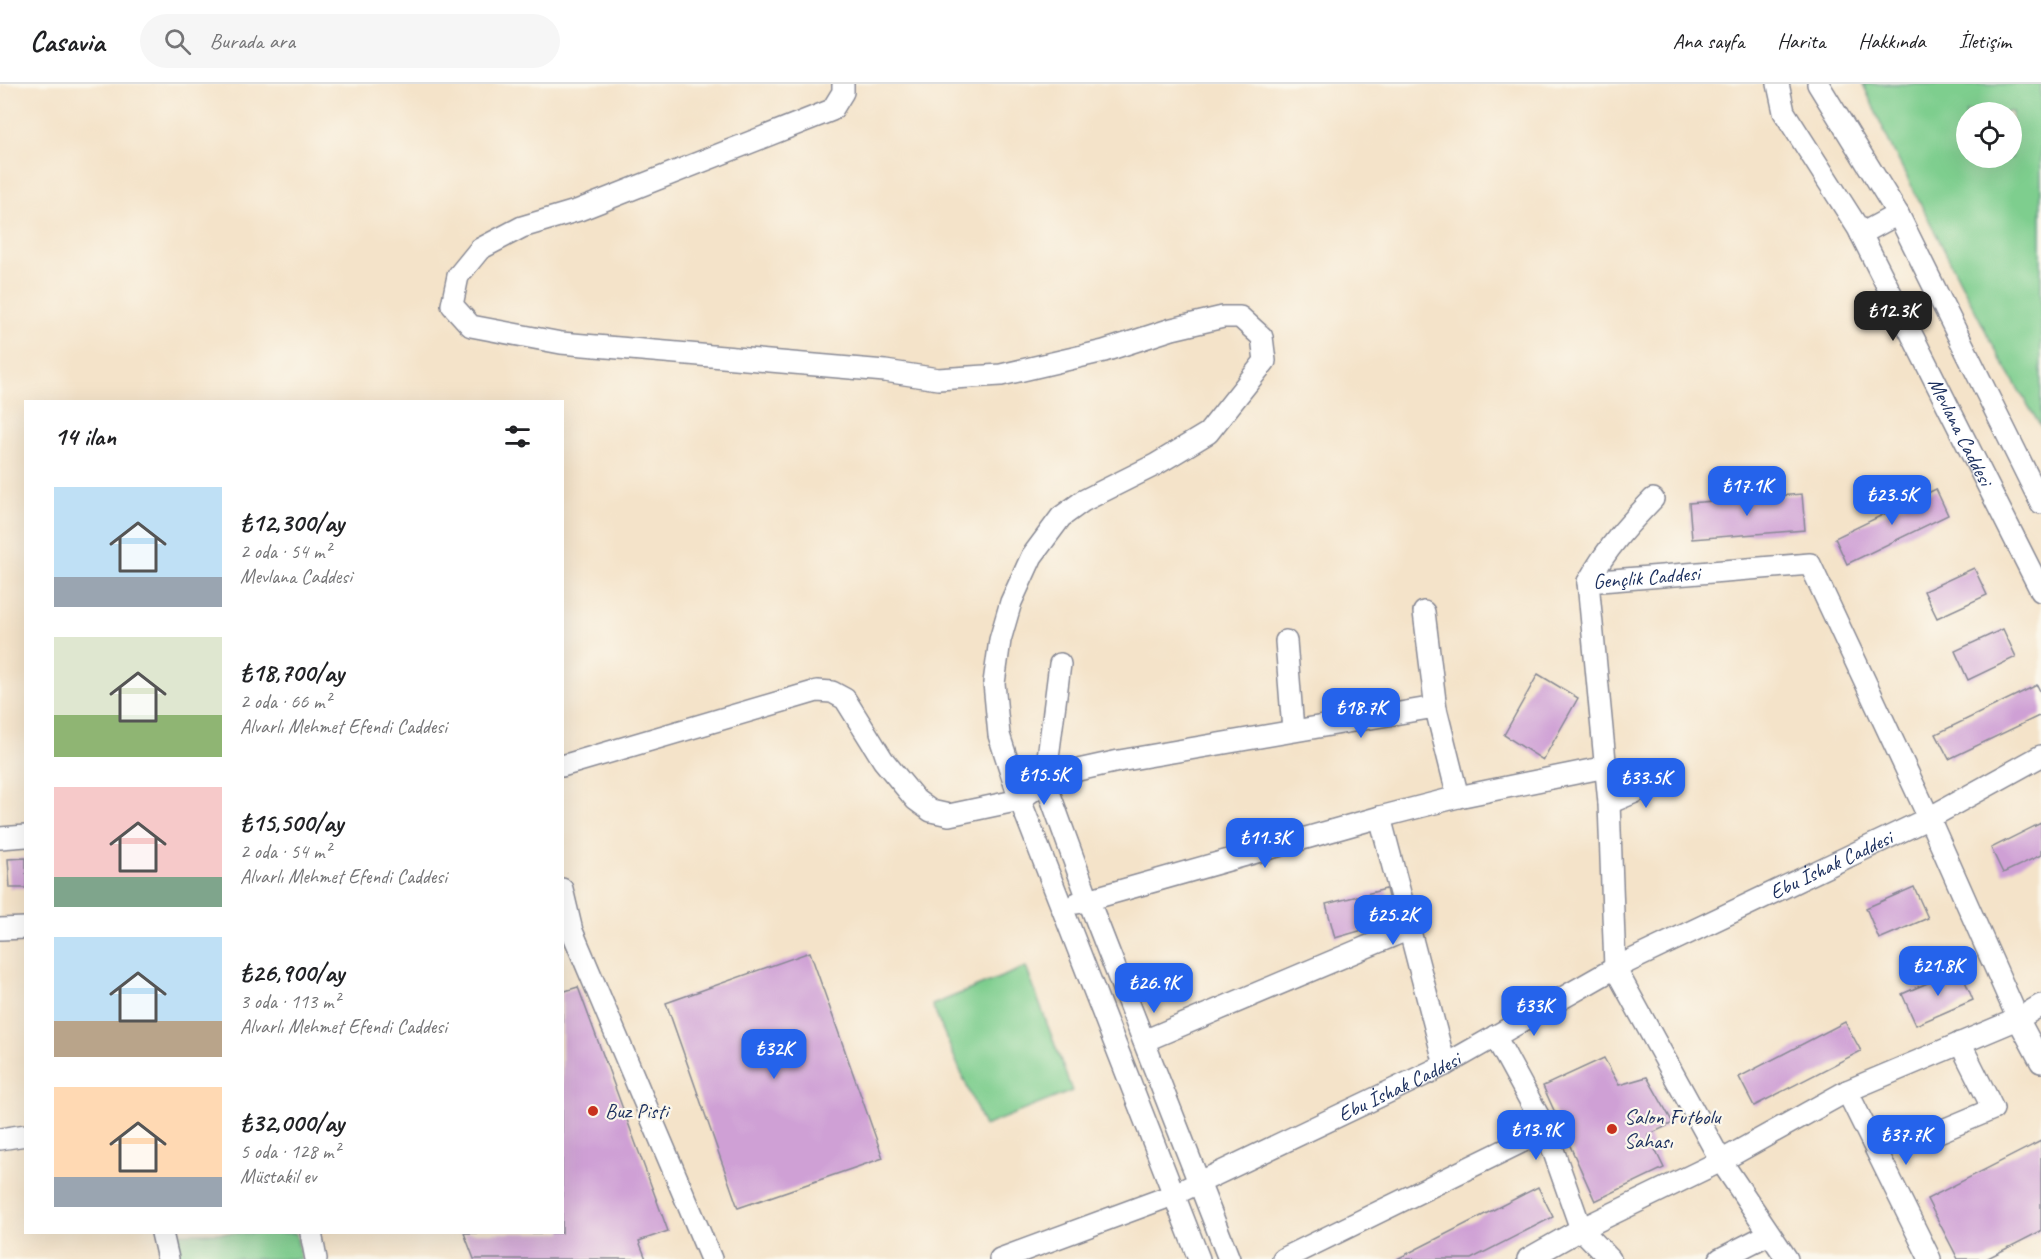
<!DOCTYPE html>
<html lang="tr">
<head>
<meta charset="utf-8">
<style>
	:root { --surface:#fff; --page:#f6f6f6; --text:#202124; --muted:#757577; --line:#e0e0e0; --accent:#2563eb }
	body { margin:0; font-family:Caveat,sans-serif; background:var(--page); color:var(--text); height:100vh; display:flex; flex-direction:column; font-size:22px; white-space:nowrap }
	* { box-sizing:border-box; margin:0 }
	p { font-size:20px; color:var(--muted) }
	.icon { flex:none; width:33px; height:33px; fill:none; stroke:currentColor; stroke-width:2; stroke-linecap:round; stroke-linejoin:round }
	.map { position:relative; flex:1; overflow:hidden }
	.panel { position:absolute; left:24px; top:316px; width:540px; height:834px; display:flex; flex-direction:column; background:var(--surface); border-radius:0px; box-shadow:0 6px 24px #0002 }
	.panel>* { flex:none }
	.fabs { position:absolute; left:1956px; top:18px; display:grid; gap:12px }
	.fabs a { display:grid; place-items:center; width:66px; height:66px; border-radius:50%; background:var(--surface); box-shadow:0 6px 24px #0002; font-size:30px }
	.price { position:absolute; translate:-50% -51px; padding:0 14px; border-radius:12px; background:var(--accent); color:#fff; font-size:20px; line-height:39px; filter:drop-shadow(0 2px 3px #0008) }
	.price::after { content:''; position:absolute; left:50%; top:36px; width:18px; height:14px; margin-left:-9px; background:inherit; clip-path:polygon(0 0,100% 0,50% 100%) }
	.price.current { background:#222; color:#fff }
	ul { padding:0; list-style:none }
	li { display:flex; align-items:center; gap:18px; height:150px; padding:0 30px }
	li span { display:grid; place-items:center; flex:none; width:168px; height:120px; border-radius:0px; color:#555 }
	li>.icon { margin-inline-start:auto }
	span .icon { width:72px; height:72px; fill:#fffc; stroke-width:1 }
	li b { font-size:26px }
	h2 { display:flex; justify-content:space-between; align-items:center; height:72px; padding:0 30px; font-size:26px }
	header { display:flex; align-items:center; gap:36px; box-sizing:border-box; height:84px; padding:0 30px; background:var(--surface); border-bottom:2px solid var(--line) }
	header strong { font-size:28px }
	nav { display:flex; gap:33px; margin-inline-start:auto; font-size:21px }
	.search { width:420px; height:54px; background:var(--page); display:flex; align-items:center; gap:15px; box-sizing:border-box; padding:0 21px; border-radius:33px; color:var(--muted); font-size:22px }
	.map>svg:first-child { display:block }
	.green { fill:#7ece8e; stroke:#4c7e76; stroke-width:1.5; fill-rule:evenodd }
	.building { fill:#cfa0d5 }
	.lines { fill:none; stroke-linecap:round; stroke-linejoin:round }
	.minor-casing { stroke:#888994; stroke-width:24 }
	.minor { stroke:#fff; stroke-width:21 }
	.poi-dot { fill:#c8321e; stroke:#fbf7ec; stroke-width:2 }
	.labels { text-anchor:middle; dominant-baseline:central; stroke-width:4.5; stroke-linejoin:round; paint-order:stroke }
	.street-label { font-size:21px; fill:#1b2f5e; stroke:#fbf7ec }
	.poi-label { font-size:21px; fill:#1b2f5e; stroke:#fbf7ec; text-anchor:start }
</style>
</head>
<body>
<header>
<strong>Casavia</strong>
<div class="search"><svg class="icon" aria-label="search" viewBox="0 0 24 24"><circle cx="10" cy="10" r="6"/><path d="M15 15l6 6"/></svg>Burada ara</div>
<nav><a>Ana sayfa</a><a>Harita</a><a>Hakkında</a><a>İletişim</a></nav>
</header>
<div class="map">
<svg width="2041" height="1175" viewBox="0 0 2041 1175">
	<rect width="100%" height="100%" fill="#fbf7ec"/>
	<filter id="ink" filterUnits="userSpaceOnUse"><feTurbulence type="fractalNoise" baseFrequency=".0167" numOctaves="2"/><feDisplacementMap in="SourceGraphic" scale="12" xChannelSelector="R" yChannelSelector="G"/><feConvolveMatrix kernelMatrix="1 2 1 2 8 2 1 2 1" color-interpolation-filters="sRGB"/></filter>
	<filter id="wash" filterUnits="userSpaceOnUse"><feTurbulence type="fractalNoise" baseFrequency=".008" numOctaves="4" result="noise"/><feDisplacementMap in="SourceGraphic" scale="24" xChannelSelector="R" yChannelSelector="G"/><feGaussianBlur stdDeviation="1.35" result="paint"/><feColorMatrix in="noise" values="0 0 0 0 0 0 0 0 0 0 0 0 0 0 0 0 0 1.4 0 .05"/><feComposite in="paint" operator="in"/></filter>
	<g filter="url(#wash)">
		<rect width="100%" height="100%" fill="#f4e3c9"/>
		<g class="green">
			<path d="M 1863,0 L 2041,0 L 2041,343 L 1999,273 L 1891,62 ZM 2012,28 L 2012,74 L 1966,74 L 1966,28 Z"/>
			<polygon points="1026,883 1072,1007 984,1042 932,921"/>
			<polygon points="172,1149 296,1149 301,1175 177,1175"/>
		</g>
		<g id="blocks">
			<g class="building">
				<polygon points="1936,405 1948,431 1847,480 1835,454"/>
				<polygon points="1802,410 1805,446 1692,455 1689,419"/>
				<polygon points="1974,484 1987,511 1937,534 1924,507"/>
				<polygon points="2003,545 2016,573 1968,596 1955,567"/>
				<polygon points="1538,590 1578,614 1543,676 1504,651"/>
				<polygon points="2037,601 2041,609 2041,631 1949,675 1936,650"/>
				<polygon points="2041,739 2041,771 2003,789 1991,764"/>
				<polygon points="26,774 26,804 10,804 8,775"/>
				<polygon points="1914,803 1928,834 1879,855 1866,824"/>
				<polygon points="1386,805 1394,837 1335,854 1326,820"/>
				<polygon points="810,868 883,1074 738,1124 666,919"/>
				<polygon points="1960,885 1973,916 1916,941 1902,910"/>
				<polygon points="578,903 668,1147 639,1157 646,1175 474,1175 464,1149 562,1149 562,908"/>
				<polygon points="1845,938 1861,967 1754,1022 1739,993"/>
				<polygon points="1604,974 1619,1001 1647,993 1673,1039 1648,1051 1664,1084 1595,1117 1543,1002"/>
				<polygon points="2041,1057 2041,1147 1986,1175 1958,1175 1927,1115"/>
				<polygon points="1538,1103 1553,1133 1471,1175 1397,1175"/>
			</g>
		</g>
	</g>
	<g filter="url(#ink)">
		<use href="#blocks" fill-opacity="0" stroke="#888994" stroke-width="1.5"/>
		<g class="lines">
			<defs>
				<g id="minor">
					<polyline points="843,0 843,8 832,26 579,126 522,143 480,165 458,192 452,221 471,242 561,259 885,287 938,295 1001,291 1104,267 1172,245 1223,233 1240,233 1262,253 1265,277 1208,349 1155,381 1083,417 1061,433 1032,472 1011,518 1000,556 994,599 999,651 1020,716 1199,1175"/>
					<path id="s1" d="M 1778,0 L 1784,28 L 1858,144 L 2041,507"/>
					<polyline points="1818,0 1898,130 2041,419"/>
					<polyline points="1861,150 1898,130"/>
					<path d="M 1588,498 C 1607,464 1626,443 1653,415"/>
					<polyline points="1424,528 1436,625"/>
					<polyline points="1286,557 1293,646"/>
					<polyline points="1060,580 1045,697 1088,815 1229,1175"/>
					<polyline points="562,682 817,607 832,608 845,615 883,676 916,716 931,727 949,731 1020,716 1045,697 1078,686 1119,677 1429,624 1436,625 1458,713 1606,683"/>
					<polyline points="1609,719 1668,694"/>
					<polyline points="1380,733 1445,981"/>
					<polyline points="0,754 26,752"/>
					<polyline points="562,805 572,847 711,1175"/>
					<polyline points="1077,819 1380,733 1458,713"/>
					<polyline points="0,845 26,844"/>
					<polyline points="1495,952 1546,1046 1581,1145 1610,1175"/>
					<polyline points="1144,957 1409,845"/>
					<polyline points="1847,1007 1930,1175"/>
					<polyline points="1929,1052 1993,1025 1960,959"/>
					<polyline points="0,1055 26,1051"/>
					<polyline points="162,1149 168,1175"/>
					<polyline points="311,1149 316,1175"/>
					<path id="s2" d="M 1000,1175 L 1173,1111 L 1445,981 L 1615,884 L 1929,734 L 2041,672"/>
					<polyline points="1283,1175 1546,1046"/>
					<polyline points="1528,1175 1581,1145 1721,1077 1847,1007 2018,935 2041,921"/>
					<polyline points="1720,1175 1769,1150"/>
					<path id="s3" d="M 1787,1175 L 1721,1077 L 1615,884 L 1609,719 L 1588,498 L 1810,480 L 1929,734 L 2018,935 L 2041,978"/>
				</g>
			</defs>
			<use href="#minor" class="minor-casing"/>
			<use href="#minor" class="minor"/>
		</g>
	</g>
	<g class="poi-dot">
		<circle cx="593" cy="1027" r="6"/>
		<circle cx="1612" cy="1045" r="6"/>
	</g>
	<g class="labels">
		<g class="street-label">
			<text stroke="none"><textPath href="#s1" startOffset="394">Mevlana Caddesi</textPath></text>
			<text stroke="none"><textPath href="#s3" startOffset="784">Gençlik Caddesi</textPath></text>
			<text stroke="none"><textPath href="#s2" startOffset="921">Ebu İshak Caddesi</textPath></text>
			<text stroke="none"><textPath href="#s2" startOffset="435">Ebu İshak Caddesi</textPath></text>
		</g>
		<g class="poi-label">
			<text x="605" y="1027">Buz Pisti</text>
			<text x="1624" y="1033">Salon Futbolu<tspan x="1624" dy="24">Sahası</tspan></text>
		</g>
	</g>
</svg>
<div class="fabs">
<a><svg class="icon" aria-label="locate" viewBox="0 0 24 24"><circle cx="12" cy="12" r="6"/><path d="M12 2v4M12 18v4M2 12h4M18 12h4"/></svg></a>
</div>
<b class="price current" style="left:1893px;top:258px">₺12.3K</b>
<b class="price" style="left:1747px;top:433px">₺17.1K</b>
<b class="price" style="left:1892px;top:442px">₺23.5K</b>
<b class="price" style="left:1361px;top:655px">₺18.7K</b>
<b class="price" style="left:1044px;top:722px">₺15.5K</b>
<b class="price" style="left:1646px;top:725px">₺33.5K</b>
<b class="price" style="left:1265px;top:785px">₺11.3K</b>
<b class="price" style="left:1393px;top:862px">₺25.2K</b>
<b class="price" style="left:1938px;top:913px">₺21.8K</b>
<b class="price" style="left:1154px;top:930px">₺26.9K</b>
<b class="price" style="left:1534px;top:953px">₺33K</b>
<b class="price" style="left:774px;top:996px">₺32K</b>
<b class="price" style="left:1536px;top:1077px">₺13.9K</b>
<b class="price" style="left:1906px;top:1082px">₺37.7K</b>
<section class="panel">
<h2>14 ilan<svg class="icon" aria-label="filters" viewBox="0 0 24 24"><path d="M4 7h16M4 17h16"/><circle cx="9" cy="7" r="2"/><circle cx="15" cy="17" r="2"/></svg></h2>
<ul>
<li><span style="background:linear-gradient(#bfe0f5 75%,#9aa5b1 0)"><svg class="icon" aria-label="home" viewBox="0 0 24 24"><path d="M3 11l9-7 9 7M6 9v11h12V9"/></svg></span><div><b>₺12,300/ay</b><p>2 oda · 54 m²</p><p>Mevlana Caddesi</p></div></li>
<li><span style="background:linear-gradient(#dfe7d0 65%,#8fb573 0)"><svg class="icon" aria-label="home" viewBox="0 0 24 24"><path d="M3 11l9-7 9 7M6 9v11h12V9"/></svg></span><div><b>₺18,700/ay</b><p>2 oda · 66 m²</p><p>Alvarlı Mehmet Efendi Caddesi</p></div></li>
<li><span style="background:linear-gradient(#f6c9c9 75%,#7fa58c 0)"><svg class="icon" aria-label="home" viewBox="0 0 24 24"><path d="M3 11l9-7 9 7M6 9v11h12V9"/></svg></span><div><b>₺15,500/ay</b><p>2 oda · 54 m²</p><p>Alvarlı Mehmet Efendi Caddesi</p></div></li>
<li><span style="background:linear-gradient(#bfe0f5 70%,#b9a48a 0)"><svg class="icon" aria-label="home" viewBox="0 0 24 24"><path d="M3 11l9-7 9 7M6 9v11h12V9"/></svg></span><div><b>₺26,900/ay</b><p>3 oda · 113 m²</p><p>Alvarlı Mehmet Efendi Caddesi</p></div></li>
<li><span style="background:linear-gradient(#ffd9b3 75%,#9aa5b1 0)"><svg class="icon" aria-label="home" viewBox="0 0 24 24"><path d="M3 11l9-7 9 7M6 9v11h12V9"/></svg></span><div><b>₺32,000/ay</b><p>5 oda · 128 m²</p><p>Müstakil ev</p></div></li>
</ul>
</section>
</div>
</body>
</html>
